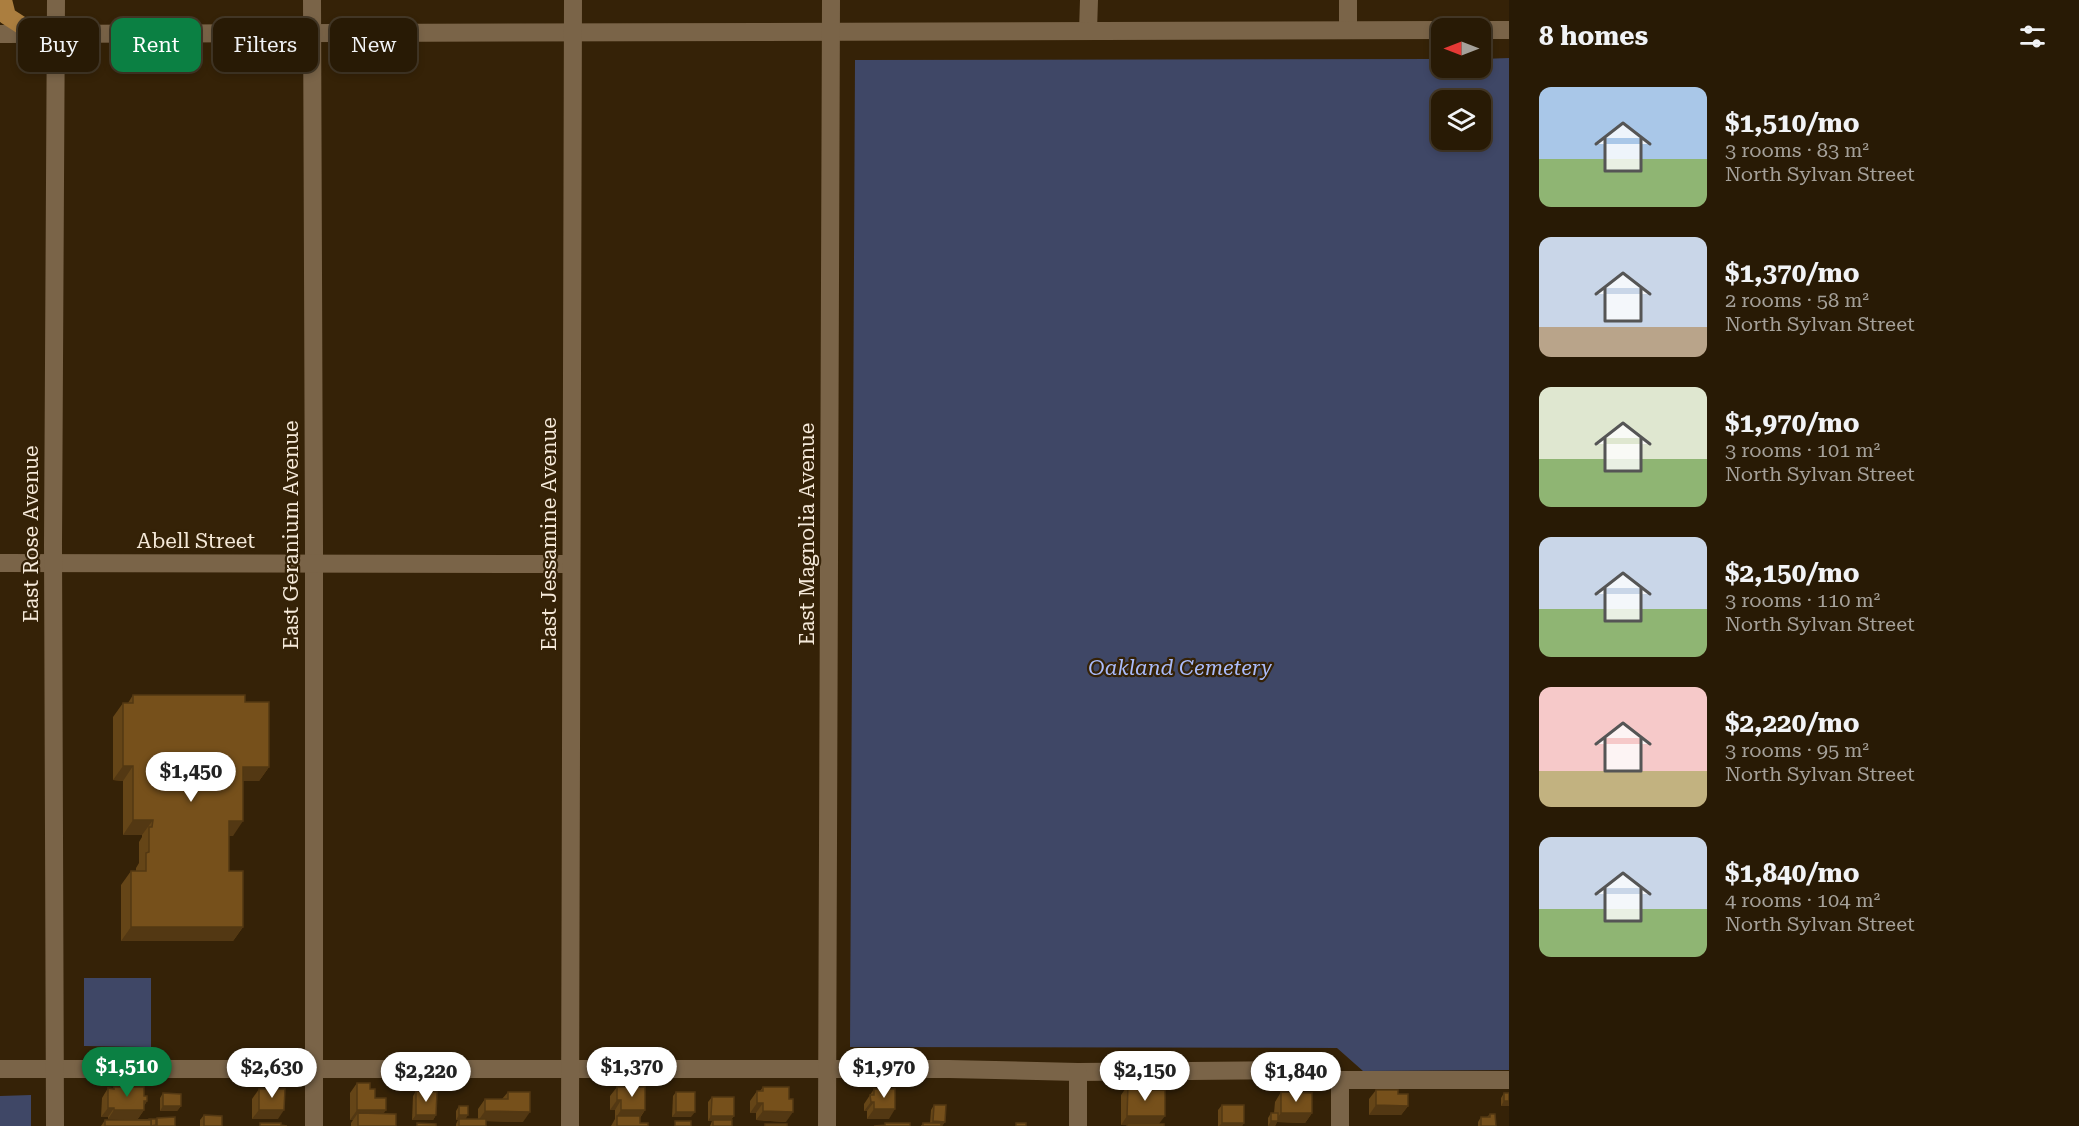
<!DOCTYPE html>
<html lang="en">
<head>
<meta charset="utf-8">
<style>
	:root { --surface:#281a05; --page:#30230f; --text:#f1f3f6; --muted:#a5a19a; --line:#443827; --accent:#0b8043 }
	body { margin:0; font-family:"Roboto Serif",serif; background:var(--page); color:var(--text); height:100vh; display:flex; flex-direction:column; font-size:22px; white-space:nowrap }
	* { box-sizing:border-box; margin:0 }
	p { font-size:20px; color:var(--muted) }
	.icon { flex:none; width:33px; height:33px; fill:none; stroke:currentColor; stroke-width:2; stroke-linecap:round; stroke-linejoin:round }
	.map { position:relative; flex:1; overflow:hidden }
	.drawer { display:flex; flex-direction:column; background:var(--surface); width:570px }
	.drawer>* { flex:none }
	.hud { position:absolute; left:18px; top:18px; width:570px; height:54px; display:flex; gap:12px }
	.needle { width:39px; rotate:270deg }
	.fabs { position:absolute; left:1431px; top:18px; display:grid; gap:12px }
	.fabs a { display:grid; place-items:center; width:60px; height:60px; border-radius:12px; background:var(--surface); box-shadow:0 3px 9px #0003,0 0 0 2px var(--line); font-size:30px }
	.price { position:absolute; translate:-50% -51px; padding:0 14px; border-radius:21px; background:#fff; color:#222; font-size:20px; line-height:39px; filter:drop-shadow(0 2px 3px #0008) }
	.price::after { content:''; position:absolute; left:50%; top:36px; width:18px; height:14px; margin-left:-9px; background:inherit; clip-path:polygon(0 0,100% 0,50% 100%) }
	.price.on { background:var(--accent); color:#fff }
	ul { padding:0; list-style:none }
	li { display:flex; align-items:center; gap:18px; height:150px; padding:0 30px }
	li span { display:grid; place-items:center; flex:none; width:168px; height:120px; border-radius:12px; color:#555 }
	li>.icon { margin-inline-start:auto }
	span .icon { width:72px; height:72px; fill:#fffc; stroke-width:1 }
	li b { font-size:26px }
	h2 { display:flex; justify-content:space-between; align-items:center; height:72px; padding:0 30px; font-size:26px }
	.tag { padding:0 21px; border-radius:12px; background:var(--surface); box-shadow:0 3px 9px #0003,0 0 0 2px var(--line); font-size:21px; line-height:54px }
	.tag.on { background:var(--accent); color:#fff }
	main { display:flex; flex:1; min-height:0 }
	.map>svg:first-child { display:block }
	.green { fill:#3f4766; fill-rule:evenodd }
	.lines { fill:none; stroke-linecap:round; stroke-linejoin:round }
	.minor { stroke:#7a6448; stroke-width:18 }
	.major { stroke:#ab7e3f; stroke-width:18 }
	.wall { fill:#654517 }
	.shaded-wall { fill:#533813 }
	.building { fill:#76501b; stroke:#533813; stroke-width:1.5 }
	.labels { text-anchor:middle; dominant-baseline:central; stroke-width:4.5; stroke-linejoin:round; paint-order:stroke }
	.street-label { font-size:21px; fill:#f5e9d9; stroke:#352207 }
	.park-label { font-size:21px; font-style:italic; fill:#aabcfb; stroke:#352207 }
</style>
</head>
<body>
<main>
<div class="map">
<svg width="1509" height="1126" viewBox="0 0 1509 1126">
	<rect width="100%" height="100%" fill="#352207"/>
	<g class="green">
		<path d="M 1509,58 L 1509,1070 L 1363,1071 L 1337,1048 L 850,1047 L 855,60 L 1441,59 L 1442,68 L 1480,68 L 1481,59 ZM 1442,100 L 1480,100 L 1480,140 L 1442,140 Z"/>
		<polygon points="84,978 151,978 151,1047 84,1046"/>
		<polygon points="31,1095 31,1126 0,1126 0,1096"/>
	</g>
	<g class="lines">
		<g class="minor">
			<polyline points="312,0 314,545 314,1126"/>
			<polyline points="1348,30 1348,0"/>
			<polyline points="1480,30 1509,30"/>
			<polyline points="1088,31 1089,0"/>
			<polyline points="0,34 1442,30"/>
			<polyline points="0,563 571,564"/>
			<polyline points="0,1069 949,1069 1078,1072 1315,1070 1340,1080 1509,1080"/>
			<polyline points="1078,1072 1078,1126"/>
			<polyline points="55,1126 53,545 56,0"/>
			<polyline points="570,1126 573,0"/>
			<polyline points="827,1126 831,0"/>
			<polyline points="1340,1126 1340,1080"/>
		</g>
		<polyline class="major" points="3,0 7,16 35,34"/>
	</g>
	<g class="wall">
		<polygon points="133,695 245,702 269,767 259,781 243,781 233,836 229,836 229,871 243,927 233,941 121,941 121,885 131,871 136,871 136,868 139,863 139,842 142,837 142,835 123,835 123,781 113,780 113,717 123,703 128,703"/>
		<polygon points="357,1083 370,1089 383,1114 396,1126 351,1126 351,1123 353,1120 350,1120 350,1093"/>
		<polygon points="1128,1085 1145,1090 1159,1124 1164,1126 1121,1125 1121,1095"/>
		<polygon points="114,1087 144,1096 147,1101 144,1106 144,1110 137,1120 108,1119 108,1117 101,1117 102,1098 108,1088 112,1089"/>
		<polygon points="617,1087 645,1110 640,1118 640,1123 648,1126 611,1126 615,1119 615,1110 610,1110 610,1096"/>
		<polygon points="763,1087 786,1122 756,1120 756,1113 750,1113 750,1101 757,1091 760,1091"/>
		<polygon points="259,1089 278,1119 252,1119 252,1099"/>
		<polygon points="874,1089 889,1119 867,1119 867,1111 864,1111 864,1104"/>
		<polygon points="1376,1090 1398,1094 1408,1106 1401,1115 1369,1115 1369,1099"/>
		<polygon points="416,1091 436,1115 433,1120 412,1120 413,1096"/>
		<polygon points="508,1092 523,1122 486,1121 486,1126 456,1126 456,1124 458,1120 456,1120 456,1111 459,1106 465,1119 478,1119 478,1109 485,1099 502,1099"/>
		<polygon points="676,1092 691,1117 672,1117 673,1096"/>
		<polygon points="1281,1092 1312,1113 1305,1123 1277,1122 1275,1126 1268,1126 1268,1118 1271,1113 1274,1113 1275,1102"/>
		<polygon points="163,1093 181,1106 177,1111 160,1111 160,1098"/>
		<polygon points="1504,1093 1509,1093 1509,1106 1501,1106 1501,1098"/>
		<polygon points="712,1097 734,1116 731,1120 732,1126 710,1126 712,1121 708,1121 708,1102"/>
		<polygon points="934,1105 945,1122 942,1126 921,1126 923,1123 930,1123 931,1110"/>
		<polygon points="1222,1105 1244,1123 1242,1126 1218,1126 1218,1110"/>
		<polygon points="1490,1114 1496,1126 1478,1126 1478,1122 1481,1117 1487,1117"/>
		<polygon points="204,1115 222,1126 200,1126 200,1120"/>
		<polygon points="157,1118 175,1126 101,1126 105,1120 156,1119"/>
	</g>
	<g class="shaded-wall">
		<polygon points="123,766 133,766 123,781 113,780"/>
		<polygon points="243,767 269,767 259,781 233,781"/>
		<polygon points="133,820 153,820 142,835 123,835"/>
		<polygon points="229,821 243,821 233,836 219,836"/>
		<polygon points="131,927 243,927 233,941 121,941"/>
		<polygon points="617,1100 621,1100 615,1110 610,1110"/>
		<polygon points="144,1101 147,1101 141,1110 144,1110 137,1120 108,1119 114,1110"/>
		<polygon points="1504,1101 1509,1101 1509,1106 1501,1106"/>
		<polygon points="871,1102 874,1102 867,1111 864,1111"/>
		<polygon points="757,1103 763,1103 756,1113 750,1113"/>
		<polygon points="1376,1105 1408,1106 1401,1115 1369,1115"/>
		<polygon points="163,1106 181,1106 177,1111 160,1111"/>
		<polygon points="108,1108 114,1108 108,1117 101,1117"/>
		<polygon points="874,1109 895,1109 889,1119 867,1119"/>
		<polygon points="259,1110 284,1110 278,1119 252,1119"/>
		<polygon points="357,1110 386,1110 379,1120 358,1113 353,1120 350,1120"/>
		<polygon points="621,1110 645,1110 638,1120 617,1116 615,1119"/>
		<polygon points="485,1111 530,1112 523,1122 478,1121"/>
		<polygon points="763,1111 793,1112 786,1122 756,1120"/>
		<polygon points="676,1112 695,1112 691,1117 672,1117"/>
		<polygon points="1281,1113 1312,1113 1305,1123 1277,1122 1275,1126 1268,1126 1271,1121 1275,1121"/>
		<polygon points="416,1115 436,1115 433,1120 412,1120"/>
		<polygon points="459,1115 468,1115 465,1120 456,1120"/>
		<polygon points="711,1116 734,1116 730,1121 708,1121"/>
		<polygon points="1127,1116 1165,1116 1158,1125 1127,1124 1126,1125 1121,1125"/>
		<polygon points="933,1121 945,1122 942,1126 930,1126"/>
		<polygon points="1222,1123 1244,1123 1242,1126 1219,1126"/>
	</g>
	<g class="building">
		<polygon points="133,695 245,695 245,702 269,702 269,767 243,767 243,821 229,821 229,871 243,871 243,927 131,927 131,871 146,871 146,853 149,852 149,827 152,827 153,820 133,820 133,766 123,766 123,703 133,703"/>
		<polygon points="357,1083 370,1083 370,1089 375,1089 375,1098 386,1098 386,1110 357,1110"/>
		<polygon points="1128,1085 1145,1085 1145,1090 1165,1090 1165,1116 1127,1116"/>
		<polygon points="114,1087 144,1087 144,1096 147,1096 147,1101 144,1101 144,1110 114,1110 114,1108 108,1108 108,1088 114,1089"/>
		<polygon points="617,1087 645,1087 645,1110 621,1110 621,1100 617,1100"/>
		<polygon points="763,1087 789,1087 789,1099 793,1099 793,1112 763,1111 763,1103 757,1103 757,1091 763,1091"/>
		<polygon points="259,1089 285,1089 284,1110 259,1110"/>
		<polygon points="874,1089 895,1089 895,1109 874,1109 874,1102 871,1102 870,1095 874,1095"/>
		<polygon points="1376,1090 1398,1090 1398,1094 1408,1094 1408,1106 1376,1105"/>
		<polygon points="416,1091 437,1092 436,1115 416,1115"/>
		<polygon points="508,1092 530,1092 530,1112 485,1111 485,1099 508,1099"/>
		<rect x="676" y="1092" width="19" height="20"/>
		<polygon points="1281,1092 1312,1093 1312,1113 1281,1113"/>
		<polygon points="163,1093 181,1094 181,1106 163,1106"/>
		<rect x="1504" y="1093" width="5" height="8"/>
		<polygon points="712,1097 734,1097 734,1116 711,1116"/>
		<polygon points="934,1105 946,1105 945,1122 933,1121"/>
		<rect x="1222" y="1105" width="22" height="18"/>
		<rect x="459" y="1106" width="9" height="9"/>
		<polygon points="358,1113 396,1114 396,1126 358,1126"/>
		<rect x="1271" y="1113" width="7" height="8"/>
		<polygon points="1490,1114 1495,1114 1496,1126 1481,1126 1481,1117 1490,1117"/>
		<polygon points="204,1115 222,1116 222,1126 204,1126"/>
		<polygon points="617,1116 640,1116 640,1123 648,1123 648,1126 617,1126"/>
		<polygon points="175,1117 175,1126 157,1126 157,1118"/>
		<polygon points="149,1119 156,1119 156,1125 151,1126 151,1120 149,1120"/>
		<rect x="459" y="1119" width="27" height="7"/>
		<rect x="105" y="1120" width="46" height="6"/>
		<rect x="713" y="1120" width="19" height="6"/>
		<rect x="675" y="1121" width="16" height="5"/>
		<polygon points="260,1123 281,1123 281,1125 287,1126 260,1126"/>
		<polygon points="417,1123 436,1124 436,1126 417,1126"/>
		<polygon points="885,1123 910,1123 910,1126 874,1126 885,1125"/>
		<rect x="923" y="1123" width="18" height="3"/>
		<rect x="1016" y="1123" width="10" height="3"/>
		<rect x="765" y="1124" width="22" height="2"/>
		<rect x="1127" y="1124" width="37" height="2"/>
	</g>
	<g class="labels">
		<g class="street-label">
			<text transform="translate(31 534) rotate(-90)">East Rose Avenue</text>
			<text transform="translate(549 534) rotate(-90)">East Jessamine Avenue</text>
			<text transform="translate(807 534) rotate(-90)">East Magnolia Avenue</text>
			<text transform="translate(291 535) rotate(-90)">East Geranium Avenue</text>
			<text x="196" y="541">Abell Street</text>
		</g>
		<g class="park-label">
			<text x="1180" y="668">Oakland Cemetery</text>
		</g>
	</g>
</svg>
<div class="fabs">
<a><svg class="needle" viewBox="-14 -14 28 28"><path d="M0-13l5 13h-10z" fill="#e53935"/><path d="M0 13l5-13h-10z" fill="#a5a19a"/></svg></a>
<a><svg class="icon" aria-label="layers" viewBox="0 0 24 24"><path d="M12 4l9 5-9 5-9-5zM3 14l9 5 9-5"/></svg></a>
</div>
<b class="price" style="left:191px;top:803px">$1,450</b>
<b class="price on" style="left:127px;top:1098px">$1,510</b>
<b class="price" style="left:632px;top:1098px">$1,370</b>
<b class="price" style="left:272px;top:1099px">$2,630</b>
<b class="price" style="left:884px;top:1099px">$1,970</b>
<b class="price" style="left:1145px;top:1102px">$2,150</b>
<b class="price" style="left:426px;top:1103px">$2,220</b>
<b class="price" style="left:1296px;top:1103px">$1,840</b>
<div class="hud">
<a class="tag">Buy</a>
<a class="tag on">Rent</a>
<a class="tag">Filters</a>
<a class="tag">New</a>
</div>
</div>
<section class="drawer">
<h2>8 homes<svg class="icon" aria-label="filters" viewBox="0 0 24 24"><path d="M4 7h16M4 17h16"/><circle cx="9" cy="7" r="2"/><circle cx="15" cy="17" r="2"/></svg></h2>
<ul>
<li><span style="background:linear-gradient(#a9c7e8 60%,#8fb573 0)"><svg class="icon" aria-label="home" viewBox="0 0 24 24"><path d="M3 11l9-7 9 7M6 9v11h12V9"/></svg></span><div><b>$1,510/mo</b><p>3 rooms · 83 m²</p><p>North Sylvan Street</p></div></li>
<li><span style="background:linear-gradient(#c9d6e8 75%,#b9a48a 0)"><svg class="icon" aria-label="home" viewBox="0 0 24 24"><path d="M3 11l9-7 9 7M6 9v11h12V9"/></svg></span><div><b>$1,370/mo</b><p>2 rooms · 58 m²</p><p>North Sylvan Street</p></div></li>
<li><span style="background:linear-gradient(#dfe7d0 60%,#8fb573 0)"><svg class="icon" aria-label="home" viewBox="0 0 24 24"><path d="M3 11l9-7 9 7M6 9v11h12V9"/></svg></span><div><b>$1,970/mo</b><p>3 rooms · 101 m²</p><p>North Sylvan Street</p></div></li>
<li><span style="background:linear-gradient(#c9d6e8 60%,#8fb573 0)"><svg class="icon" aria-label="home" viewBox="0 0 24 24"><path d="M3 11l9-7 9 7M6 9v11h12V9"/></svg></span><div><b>$2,150/mo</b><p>3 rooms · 110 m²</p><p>North Sylvan Street</p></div></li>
<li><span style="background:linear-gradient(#f6c9c9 70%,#c2b280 0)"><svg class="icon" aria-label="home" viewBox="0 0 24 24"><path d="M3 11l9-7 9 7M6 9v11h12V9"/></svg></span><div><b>$2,220/mo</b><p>3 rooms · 95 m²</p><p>North Sylvan Street</p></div></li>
<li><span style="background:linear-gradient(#c9d6e8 60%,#8fb573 0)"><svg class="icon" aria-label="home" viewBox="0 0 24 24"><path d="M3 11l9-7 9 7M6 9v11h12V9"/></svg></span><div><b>$1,840/mo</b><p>4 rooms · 104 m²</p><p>North Sylvan Street</p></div></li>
</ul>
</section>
</main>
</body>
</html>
